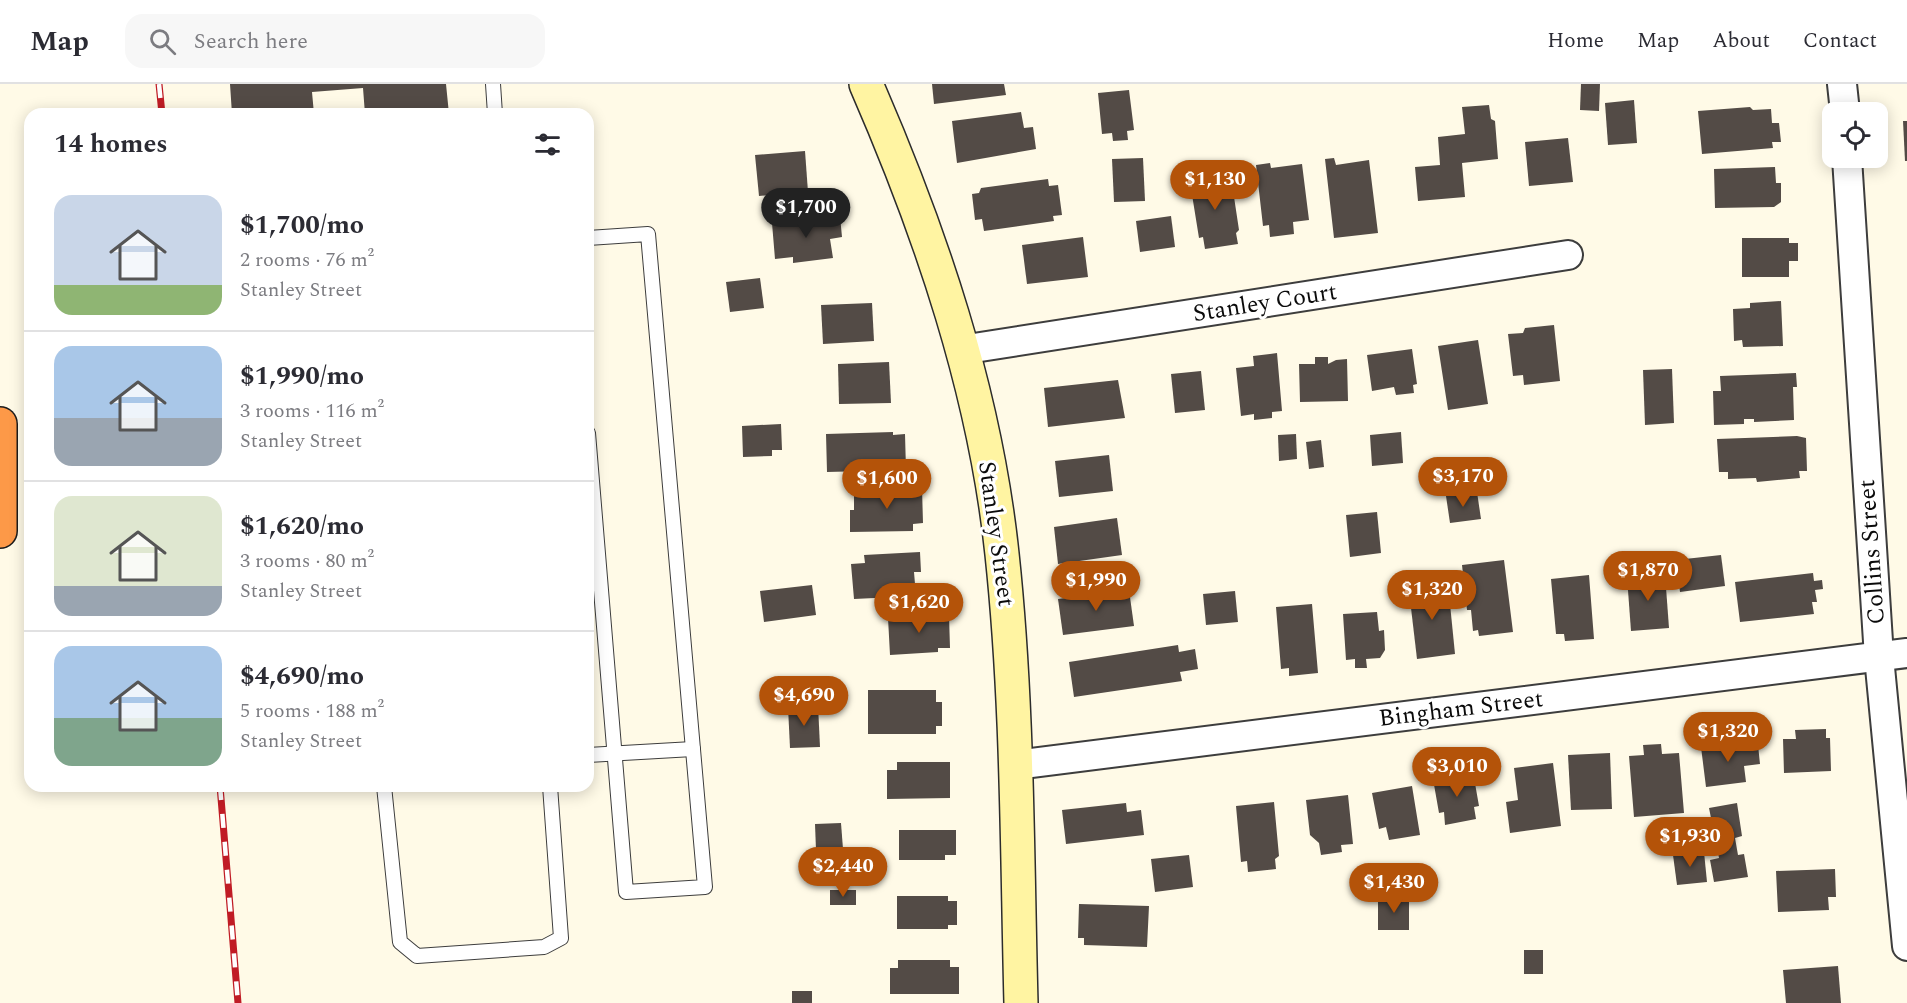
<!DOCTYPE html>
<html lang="en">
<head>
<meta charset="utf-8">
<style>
	:root { --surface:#fff; --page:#f7f7f7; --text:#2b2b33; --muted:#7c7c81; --line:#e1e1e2; --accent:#b45309 }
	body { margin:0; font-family:Spectral,serif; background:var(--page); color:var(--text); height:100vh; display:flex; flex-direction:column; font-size:22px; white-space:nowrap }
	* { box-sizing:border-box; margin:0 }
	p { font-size:20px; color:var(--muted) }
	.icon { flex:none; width:33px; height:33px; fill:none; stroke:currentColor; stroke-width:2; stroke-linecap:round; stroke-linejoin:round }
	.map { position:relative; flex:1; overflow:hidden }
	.panel { position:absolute; left:24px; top:24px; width:570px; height:684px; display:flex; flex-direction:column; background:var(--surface); border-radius:18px; box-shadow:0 3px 15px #0003 }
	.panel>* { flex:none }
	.tools { position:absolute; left:1822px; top:18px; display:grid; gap:12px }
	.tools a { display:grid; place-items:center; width:66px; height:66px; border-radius:12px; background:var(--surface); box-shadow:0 3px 15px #0003; font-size:30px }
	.price { position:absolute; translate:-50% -51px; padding:0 14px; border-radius:21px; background:var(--accent); color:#fff; font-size:20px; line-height:39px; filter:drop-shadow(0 2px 3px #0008) }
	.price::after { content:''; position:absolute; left:50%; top:36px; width:18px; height:14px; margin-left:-9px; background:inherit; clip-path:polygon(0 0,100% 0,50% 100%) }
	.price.active { background:#222; color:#fff }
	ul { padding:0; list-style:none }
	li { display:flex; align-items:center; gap:18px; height:150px; padding:0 30px }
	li+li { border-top:2px solid var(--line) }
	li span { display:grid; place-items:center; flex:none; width:168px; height:120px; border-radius:18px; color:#555 }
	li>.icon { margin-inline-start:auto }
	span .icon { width:72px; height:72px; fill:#fffc; stroke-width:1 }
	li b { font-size:26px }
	h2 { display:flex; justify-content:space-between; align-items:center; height:72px; padding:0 30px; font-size:26px }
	header { display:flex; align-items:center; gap:36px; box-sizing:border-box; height:84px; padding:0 30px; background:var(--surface); border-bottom:2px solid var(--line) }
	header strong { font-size:28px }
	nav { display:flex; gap:33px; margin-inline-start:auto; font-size:21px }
	.search { width:420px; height:54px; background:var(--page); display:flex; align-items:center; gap:15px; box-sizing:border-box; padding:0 21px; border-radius:18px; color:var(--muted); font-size:22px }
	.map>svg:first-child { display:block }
	.building { fill:#534b46 }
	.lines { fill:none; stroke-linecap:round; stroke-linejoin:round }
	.lane-casing { stroke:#3d3d3d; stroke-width:16 }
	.street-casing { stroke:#3d3d3d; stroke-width:32 }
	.secondary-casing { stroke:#2c2c2c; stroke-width:36 }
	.highway-casing { stroke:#1b1b1b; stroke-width:36 }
	.lane { stroke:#fff; stroke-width:14 }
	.street { stroke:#fff; stroke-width:28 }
	.secondary { stroke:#fff4a2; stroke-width:33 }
	.highway { stroke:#fd9948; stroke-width:33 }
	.rail-casing { stroke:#c01c25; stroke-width:7 }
	.rail { stroke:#fff; stroke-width:4.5; stroke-dasharray:14; stroke-linecap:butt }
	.labels { text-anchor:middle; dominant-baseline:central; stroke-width:6; stroke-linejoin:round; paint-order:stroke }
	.street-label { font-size:24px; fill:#0a0a0a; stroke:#fff }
</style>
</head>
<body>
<header>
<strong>Map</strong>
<div class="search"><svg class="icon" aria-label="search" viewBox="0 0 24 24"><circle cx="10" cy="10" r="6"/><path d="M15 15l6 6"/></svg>Search here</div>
<nav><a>Home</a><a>Map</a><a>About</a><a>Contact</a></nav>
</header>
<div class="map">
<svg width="1907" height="919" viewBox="0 0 1907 919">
	<rect width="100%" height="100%" fill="#fffae7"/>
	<g class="building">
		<polygon points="230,0 446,0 449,30 365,30 363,4 312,8 314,30 232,30"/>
		<polygon points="932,0 1004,0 1006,11 934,20"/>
		<polygon points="1581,0 1600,0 1599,27 1580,26"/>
		<polygon points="1129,6 1134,46 1127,47 1128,56 1113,57 1112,49 1102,50 1098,9"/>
		<polygon points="1634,16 1637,59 1608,61 1605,19"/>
		<polygon points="1489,21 1491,35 1495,37 1498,75 1462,79 1465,113 1418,117 1415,83 1440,81 1438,53 1465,50 1462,23"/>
		<polygon points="1750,23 1753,26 1771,25 1772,39 1779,39 1781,58 1772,58 1773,64 1702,70 1698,27"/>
		<polygon points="1021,28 1024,44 1033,43 1036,65 957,79 952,37"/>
		<polygon points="1903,37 1907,37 1907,77 1905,77"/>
		<polygon points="1568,54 1573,98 1529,102 1525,58"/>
		<polygon points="805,67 808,108 759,112 755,71"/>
		<polygon points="1143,74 1145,117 1114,118 1112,75"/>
		<polygon points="1334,74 1336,81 1369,76 1378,149 1334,154 1325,75"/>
		<polygon points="1270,79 1271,84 1302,80 1309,136 1293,138 1294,150 1270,153 1269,141 1263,142 1256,81"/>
		<polygon points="1775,83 1776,99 1781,99 1781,118 1774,123 1715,124 1714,85"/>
		<polygon points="1201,90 1203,97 1231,93 1239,146 1236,149 1238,160 1205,165 1203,153 1199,154 1189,92"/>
		<polygon points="1048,95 1049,102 1058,101 1062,131 1053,132 1054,137 984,147 982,135 975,136 972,110 979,109 981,104"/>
		<polygon points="840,132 842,153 830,155 833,174 793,179 793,173 775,175 772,139"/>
		<polygon points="1171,132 1175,163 1140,168 1136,137"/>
		<polygon points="1083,153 1088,193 1027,200 1022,161"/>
		<polygon points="1742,154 1789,154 1789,159 1798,159 1798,177 1789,177 1789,193 1742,193"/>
		<polygon points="760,194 764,224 730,228 726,198"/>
		<polygon points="1781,217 1783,262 1743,263 1742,256 1734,257 1733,225 1750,224 1750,219"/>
		<polygon points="872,219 874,257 823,260 821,221"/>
		<polygon points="1554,241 1560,297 1524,301 1523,291 1513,292 1508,250 1523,249 1525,244"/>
		<polygon points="1478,256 1488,320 1448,326 1438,262"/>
		<polygon points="1412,265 1417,300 1413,301 1414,309 1396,311 1394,303 1372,307 1367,271"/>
		<polygon points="1277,269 1282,327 1272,328 1272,334 1254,336 1254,330 1241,332 1236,284 1254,282 1253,272"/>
		<polygon points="1315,273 1328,273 1328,280 1336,276 1347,275 1348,317 1300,318 1299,280 1315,280"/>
		<polygon points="889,278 891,319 839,320 838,280"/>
		<polygon points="1672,285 1674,339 1645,341 1643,286"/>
		<polygon points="1201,287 1205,326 1175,329 1171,290"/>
		<polygon points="1796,289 1797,303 1793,303 1794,336 1754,338 1754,335 1744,335 1744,340 1714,341 1713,307 1721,307 1720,292"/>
		<polygon points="1118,296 1125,334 1048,343 1044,304"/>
		<polygon points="781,340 782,366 772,366 772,372 743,373 742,342"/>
		<polygon points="893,348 893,351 905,350 906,386 827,388 826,350"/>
		<polygon points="1401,348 1403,379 1372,382 1370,351"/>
		<polygon points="1296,350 1297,375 1279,377 1278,351"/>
		<polygon points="1797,352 1806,354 1807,387 1799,387 1800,394 1757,398 1756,394 1728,395 1728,388 1719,388 1717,355"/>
		<polygon points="1321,356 1324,383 1309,385 1306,358"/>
		<polygon points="1109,371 1113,407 1059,413 1055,377"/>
		<polygon points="922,404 923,439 913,440 913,447 850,448 850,426 854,426 854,407"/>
		<polygon points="1477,408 1481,435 1450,439 1446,412"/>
		<polygon points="1377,428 1381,469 1350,473 1346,431"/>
		<polygon points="1117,434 1122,471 1058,480 1054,443"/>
		<polygon points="920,468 921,488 914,488 916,512 854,515 851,480 865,479 864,471"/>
		<polygon points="1721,471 1725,502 1680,508 1676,476"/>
		<polygon points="1504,476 1513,548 1479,552 1478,546 1473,547 1471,526 1467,526 1462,481"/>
		<polygon points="1813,489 1814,497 1822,496 1823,505 1815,506 1817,518 1812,518 1814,530 1740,538 1735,498"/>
		<polygon points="1665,490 1669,544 1631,547 1627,493"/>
		<polygon points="1589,491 1594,555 1565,557 1564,550 1556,550 1551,495"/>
		<polygon points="1448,500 1455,570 1417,575 1409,507 1412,504"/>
		<polygon points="812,501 816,531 764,538 760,507"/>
		<polygon points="1129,506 1134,542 1063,551 1058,515"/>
		<polygon points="1235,507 1238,538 1206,541 1203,510"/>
		<polygon points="1312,520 1318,589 1289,592 1289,584 1281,585 1276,523"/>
		<polygon points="1377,528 1379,547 1384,546 1385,566 1380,574 1366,575 1367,584 1355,584 1355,575 1346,576 1343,530"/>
		<polygon points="949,531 950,564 938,564 938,568 890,571 888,534"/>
		<polygon points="1178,561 1179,568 1195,565 1198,585 1180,588 1182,597 1074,613 1069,578"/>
		<polygon points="868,606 936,606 936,618 942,618 942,642 936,642 936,650 868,650"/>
		<polygon points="818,621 820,663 790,664 788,623"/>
		<polygon points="1826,645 1826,654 1830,654 1831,687 1784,689 1783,655 1796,655 1795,646"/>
		<polygon points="1742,658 1742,663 1758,661 1760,680 1744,682 1746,698 1706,703 1701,663"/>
		<polygon points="1661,660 1662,670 1679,669 1684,729 1634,733 1629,672 1644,671 1643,661"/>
		<polygon points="1610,669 1612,725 1571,726 1568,671"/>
		<polygon points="897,678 950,678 950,714 887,715 887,686 897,686"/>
		<polygon points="1553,679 1561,742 1510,749 1506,718 1518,716 1514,684"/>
		<polygon points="1473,688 1479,722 1474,723 1476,735 1445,741 1444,728 1439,729 1433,695"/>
		<polygon points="1412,702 1420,751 1389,756 1386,743 1379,745 1372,709"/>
		<polygon points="1348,711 1353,760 1341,761 1342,768 1321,771 1319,759 1310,751 1306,716"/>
		<polygon points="1274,718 1279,772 1275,775 1276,785 1248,788 1247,777 1241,778 1236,722"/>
		<polygon points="1126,719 1127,728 1141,726 1144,751 1066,760 1062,726"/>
		<polygon points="1737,719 1742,752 1735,754 1738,771 1744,770 1748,793 1714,798 1710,776 1719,774 1709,724"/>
		<polygon points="841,739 843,765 816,766 815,740"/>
		<polygon points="899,746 956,746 956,771 945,771 945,776 899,776"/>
		<polygon points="1704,768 1707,798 1677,801 1673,771"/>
		<polygon points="1189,771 1193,803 1155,808 1151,775"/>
		<polygon points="1835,785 1836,813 1828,813 1829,826 1778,828 1776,787"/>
		<rect x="830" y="806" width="26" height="15"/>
		<polygon points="897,812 948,812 948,817 957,817 957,841 948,841 948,845 897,845"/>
		<rect x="1378" y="814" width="31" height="32"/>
		<polygon points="1079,820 1149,822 1147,863 1084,861 1084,854 1078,854"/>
		<rect x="1524" y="866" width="19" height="24"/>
		<polygon points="898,876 950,876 950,883 959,883 959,910 890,910 890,884 898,884"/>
		<polygon points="1838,882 1841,919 1786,919 1783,886"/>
		<rect x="792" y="907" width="20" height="12"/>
	</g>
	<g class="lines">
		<defs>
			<g id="lane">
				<polyline points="493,0 495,30"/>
				<polyline points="588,154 648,150 705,803 626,808 588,349"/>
				<polyline points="588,671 693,665"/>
				<polyline points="384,702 400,858 417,872 544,863 561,854 550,702"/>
			</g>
			<g id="street">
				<polyline points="1842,0 1845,28"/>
				<polyline points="1847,74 1879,573 1907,862"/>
				<polyline points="961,266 1568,171"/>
				<polyline points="1015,681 1907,569"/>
			</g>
			<path id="secondary" d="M 866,0 C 931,149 985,308 1002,470 C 1018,619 1017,770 1021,919"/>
			<polyline id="highway" points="0,340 0,447"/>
		</defs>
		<use href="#lane" class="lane-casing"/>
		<use href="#street" class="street-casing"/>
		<use href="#secondary" class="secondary-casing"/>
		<use href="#highway" class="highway-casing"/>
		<use href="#lane" class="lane"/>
		<use href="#street" class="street"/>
		<use href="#secondary" class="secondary"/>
		<use href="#highway" class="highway"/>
		<defs>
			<g id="rail">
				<polyline points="159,0 162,30"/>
				<polyline points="220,702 238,919"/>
			</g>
		</defs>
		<use href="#rail" class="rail-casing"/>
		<use href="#rail" class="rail"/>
	</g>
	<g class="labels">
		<g class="street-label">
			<text transform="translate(1265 219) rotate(-9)">Stanley Court</text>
			<text transform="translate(996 450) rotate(82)">Stanley Street</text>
			<text transform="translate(1872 468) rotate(-94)">Collins Street</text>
			<text transform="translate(1461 625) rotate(-7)">Bingham Street</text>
		</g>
	</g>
</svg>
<div class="tools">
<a><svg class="icon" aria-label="locate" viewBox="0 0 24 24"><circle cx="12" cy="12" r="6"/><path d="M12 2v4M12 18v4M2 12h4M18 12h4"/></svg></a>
</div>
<b class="price" style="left:1215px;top:127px">$1,130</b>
<b class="price active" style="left:806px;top:155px">$1,700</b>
<b class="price" style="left:1463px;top:424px">$3,170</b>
<b class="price" style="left:887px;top:426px">$1,600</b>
<b class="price" style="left:1648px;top:518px">$1,870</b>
<b class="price" style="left:1096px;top:528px">$1,990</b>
<b class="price" style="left:1432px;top:537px">$1,320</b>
<b class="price" style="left:919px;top:550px">$1,620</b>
<b class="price" style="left:804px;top:643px">$4,690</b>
<b class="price" style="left:1728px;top:679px">$1,320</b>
<b class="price" style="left:1457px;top:714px">$3,010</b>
<b class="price" style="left:1690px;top:784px">$1,930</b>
<b class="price" style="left:843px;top:814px">$2,440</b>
<b class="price" style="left:1394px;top:830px">$1,430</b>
<section class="panel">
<h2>14 homes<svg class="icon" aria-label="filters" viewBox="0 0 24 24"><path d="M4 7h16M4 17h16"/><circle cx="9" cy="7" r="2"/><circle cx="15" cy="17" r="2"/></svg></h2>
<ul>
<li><span style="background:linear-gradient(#c9d6e8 75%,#8fb573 0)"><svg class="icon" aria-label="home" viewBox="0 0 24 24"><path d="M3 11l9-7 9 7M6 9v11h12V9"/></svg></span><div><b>$1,700/mo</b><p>2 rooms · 76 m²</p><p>Stanley Street</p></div></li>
<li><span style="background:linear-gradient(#a9c7e8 60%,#9aa5b1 0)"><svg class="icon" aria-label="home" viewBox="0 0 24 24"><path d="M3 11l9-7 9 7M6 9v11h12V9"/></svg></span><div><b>$1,990/mo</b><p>3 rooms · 116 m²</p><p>Stanley Street</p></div></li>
<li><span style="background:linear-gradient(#dfe7d0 75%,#9aa5b1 0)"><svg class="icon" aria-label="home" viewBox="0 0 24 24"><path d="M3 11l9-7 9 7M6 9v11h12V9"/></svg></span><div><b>$1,620/mo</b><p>3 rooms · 80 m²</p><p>Stanley Street</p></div></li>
<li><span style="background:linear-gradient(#a9c7e8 60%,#7fa58c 0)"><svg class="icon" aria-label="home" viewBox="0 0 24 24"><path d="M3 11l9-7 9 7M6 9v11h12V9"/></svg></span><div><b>$4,690/mo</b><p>5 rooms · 188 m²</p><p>Stanley Street</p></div></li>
</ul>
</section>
</div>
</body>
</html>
